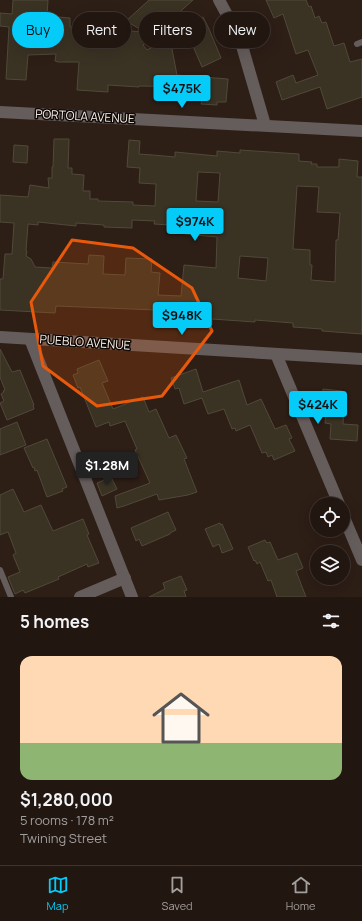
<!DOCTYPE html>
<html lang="en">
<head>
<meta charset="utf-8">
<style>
	:root { --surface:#221610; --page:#2e231e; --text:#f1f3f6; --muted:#a29f9f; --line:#3f3530; --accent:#05cbf9 }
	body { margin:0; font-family:Manrope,sans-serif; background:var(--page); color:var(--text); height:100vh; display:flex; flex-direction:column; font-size:15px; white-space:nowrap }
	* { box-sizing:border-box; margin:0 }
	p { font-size:13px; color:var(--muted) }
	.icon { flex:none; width:22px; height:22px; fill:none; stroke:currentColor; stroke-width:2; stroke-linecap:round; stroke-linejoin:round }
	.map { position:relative; height:597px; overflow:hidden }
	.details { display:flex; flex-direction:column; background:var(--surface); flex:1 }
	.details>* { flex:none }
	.guide { position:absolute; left:12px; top:12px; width:338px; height:36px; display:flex; gap:8px }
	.tools { position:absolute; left:310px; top:497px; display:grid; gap:8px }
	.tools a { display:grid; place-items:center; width:40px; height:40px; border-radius:50%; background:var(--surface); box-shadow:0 4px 16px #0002,0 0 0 1px var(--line); font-size:20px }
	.price { position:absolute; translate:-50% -34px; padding:0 9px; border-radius:4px; background:var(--accent); color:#111; font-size:13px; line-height:26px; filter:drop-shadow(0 1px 2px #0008) }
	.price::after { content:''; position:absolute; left:50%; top:24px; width:12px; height:9px; margin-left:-6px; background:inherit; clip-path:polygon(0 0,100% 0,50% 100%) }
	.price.current { background:#222; color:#fff }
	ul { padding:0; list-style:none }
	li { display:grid; align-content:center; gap:8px; height:212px; padding:0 20px }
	li span { display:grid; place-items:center; height:124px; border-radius:12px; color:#555 }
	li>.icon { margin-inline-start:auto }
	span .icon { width:72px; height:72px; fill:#fffc; stroke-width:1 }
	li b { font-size:17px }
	h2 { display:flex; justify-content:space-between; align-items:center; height:48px; padding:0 20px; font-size:17px }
	.tag { padding:0 14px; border-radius:18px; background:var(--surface); box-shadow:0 4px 16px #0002,0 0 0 1px var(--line); font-size:14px; line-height:36px }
	.tag.current { background:var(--accent); color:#111 }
	.menu { display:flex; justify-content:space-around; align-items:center; height:56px; border-top:1px solid var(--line); background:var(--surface); font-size:11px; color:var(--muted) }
	.menu a { display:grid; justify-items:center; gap:2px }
	.menu .current { color:var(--accent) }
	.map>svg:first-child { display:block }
	.building { fill:#3a3223; stroke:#514939; fill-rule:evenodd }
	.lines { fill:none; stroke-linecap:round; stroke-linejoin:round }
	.lane { stroke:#655c5c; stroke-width:6 }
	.street { stroke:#655c5c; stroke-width:12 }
	.marked { fill:#e8590c; fill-opacity:0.2; stroke:#e8590c; stroke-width:3; stroke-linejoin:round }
	.labels { text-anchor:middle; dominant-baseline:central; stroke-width:3; stroke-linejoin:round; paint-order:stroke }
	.street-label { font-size:12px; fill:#fcf2ec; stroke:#100a07 }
</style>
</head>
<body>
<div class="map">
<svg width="362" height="597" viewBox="0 0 362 597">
	<rect width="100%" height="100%" fill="#2d1e16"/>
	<g class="building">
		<polygon points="13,0 48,0 47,16 70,18 70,27 145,32 126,21 149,0 193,0 143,45 147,50 203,17 209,29 221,58 202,67 190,39 172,49 177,75 228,79 226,102 217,102 217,105 201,104 202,100 191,99 192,87 139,86 139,87 108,85 108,92 77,90 79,62 58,62 55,61 56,54 28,55 26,80 6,79 9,27 0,26 0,13 12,14"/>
		<polygon points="266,0 306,0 309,7 311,6 315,18 319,16 322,23 326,22 334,46 344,43 350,62 362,59 362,97 327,109 320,87 282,100 276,82 293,75 296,83 318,75 308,50 296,54 283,14 274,18"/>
		<path d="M 54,139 L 69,139 L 68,168 L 72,168 L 72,174 L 84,175 L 83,191 L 90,191 L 90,199 L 98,199 L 98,201 L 133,202 L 133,205 L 155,206 L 156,184 L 139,183 L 140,168 L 127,167 L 129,140 L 140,141 L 139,154 L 153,155 L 175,157 L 175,152 L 217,156 L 217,151 L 240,153 L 240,150 L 299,154 L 299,161 L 312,162 L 311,164 L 317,164 L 317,167 L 339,167 L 339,159 L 358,161 L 357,177 L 362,177 L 362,334 L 322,331 L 322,329 L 293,327 L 293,323 L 255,320 L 255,322 L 212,319 L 212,325 L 185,322 L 185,317 L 157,315 L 157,310 L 56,306 L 55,313 L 0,310 L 0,279 L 3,279 L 5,254 L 12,254 L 14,223 L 0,222 L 0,195 L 28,197 L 30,185 L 49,188 L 48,178 L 52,178 L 52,167 L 53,167 ZM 198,172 L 220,173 L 218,202 L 196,201 ZM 297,186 L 319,187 L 317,212 L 340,213 L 338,240 L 336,240 L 335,282 L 311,280 L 312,265 L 310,265 L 310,250 L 293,249 ZM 132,220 L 155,221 L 154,224 L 186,226 L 185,234 L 217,237 L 216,268 L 184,265 L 181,296 L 158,295 L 160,273 L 151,272 L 152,259 L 126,258 L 125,275 L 103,274 L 104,256 L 89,255 L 88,264 L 53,262 L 52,268 L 35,267 L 31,259 L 26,256 L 27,251 L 26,251 L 28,224 L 38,225 L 38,222 L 76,226 L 76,223 L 104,225 L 104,227 L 132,228 ZM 240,256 L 268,258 L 266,281 L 238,278 Z"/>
		<polygon points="14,145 28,146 27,163 13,162"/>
		<polygon points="0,349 12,372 20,370 34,405 33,405 34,409 7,420 0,403 4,401 1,394 4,392 3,391 5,390 0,377"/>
		<polygon points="99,360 108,381 102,383 113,409 143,397 149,412 156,409 169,438 176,435 187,458 184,459 197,492 188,495 159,500 157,494 124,506 117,508 115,496 150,483 135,450 137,449 125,421 110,426 109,422 96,427 80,387 78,388 73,375 78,373 77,369"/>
		<polygon points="196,369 203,392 239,380 247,405 261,399 275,429 286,425 292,438 289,439 295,451 274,460 272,455 268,457 266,452 262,453 250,425 236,431 235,428 232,429 224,409 208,414 202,398 184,404 179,388 175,389 171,378"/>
		<polygon points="323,389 342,391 341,395 344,395 343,408 344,408 343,424 358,425 357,441 330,439 331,424 325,423 326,414 321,413"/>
		<polygon points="17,422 26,445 0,455 0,429"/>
		<polygon points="47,439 67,487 62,489 63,491 47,497 37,470 35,471 34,467 33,468 24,448"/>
		<polygon points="111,477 117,489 102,496 97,483"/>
		<polygon points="13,489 24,512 41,505 53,531 83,519 89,534 87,535 99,563 88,567 87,564 58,577 59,579 25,593 23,590 15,594 8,577 20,572 13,555 16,553 8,532 0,535 0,495"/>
		<polygon points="168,512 176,530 170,533 170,534 142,546 139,539 136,541 131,528"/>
		<polygon points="220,523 221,525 222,524 233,549 222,553 219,544 213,547 205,529"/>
		<polygon points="265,540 267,543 270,542 278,560 297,553 303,568 296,571 306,597 277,597 271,580 268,581 260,562 257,564 255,560 254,561 248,547"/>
		<polygon points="181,576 187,590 184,591 186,597 149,597 165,589 163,583"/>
	</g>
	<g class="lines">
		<g class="lane">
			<polyline points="357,44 362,42"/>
			<polyline points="0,570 11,597"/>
		</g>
		<g class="street">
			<polyline points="219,0 240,39 265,125"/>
			<polyline points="0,112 362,131"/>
			<polyline points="0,337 362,359"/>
			<polyline points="30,339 132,597"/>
			<polyline points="276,354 339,504"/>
			<polyline points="343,515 362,560"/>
			<polyline points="80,597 125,578"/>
		</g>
	</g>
	<path class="marked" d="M 72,240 L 133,248 L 192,288 L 212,331 L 162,396 L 97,406 L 43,366 L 31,302 Z"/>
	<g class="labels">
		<g class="street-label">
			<text transform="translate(85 116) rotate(3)">PORTOLA AVENUE</text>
			<text transform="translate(85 342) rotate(4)">PUEBLO AVENUE</text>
		</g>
	</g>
</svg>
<div class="tools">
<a><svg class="icon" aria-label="locate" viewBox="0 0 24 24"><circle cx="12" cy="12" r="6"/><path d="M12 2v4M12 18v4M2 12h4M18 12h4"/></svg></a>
<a><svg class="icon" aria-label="layers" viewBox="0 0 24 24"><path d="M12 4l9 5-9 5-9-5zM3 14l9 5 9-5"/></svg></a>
</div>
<b class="price" style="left:182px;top:109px">$475K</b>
<b class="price" style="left:195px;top:242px">$974K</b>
<b class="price" style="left:182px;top:336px">$948K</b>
<b class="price" style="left:318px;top:425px">$424K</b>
<b class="price current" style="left:107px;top:486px">$1.28M</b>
<div class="guide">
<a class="tag current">Buy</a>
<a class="tag">Rent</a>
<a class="tag">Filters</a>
<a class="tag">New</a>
</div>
</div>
<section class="details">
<h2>5 homes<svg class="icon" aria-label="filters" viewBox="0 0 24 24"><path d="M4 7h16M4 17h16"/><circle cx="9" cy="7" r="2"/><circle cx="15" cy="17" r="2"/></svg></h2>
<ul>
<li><span style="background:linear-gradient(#ffd9b3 70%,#8fb573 0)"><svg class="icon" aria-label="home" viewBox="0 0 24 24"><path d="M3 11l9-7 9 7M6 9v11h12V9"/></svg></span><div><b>$1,280,000</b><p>5 rooms · 178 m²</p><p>Twining Street</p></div></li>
</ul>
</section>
<nav class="menu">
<a class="current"><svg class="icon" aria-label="map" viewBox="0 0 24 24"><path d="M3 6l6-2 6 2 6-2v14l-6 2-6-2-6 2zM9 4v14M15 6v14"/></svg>Map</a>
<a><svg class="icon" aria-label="saved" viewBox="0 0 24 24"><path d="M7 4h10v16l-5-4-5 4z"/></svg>Saved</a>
<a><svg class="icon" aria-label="home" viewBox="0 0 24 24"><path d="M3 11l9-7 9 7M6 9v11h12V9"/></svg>Home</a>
</nav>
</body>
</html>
